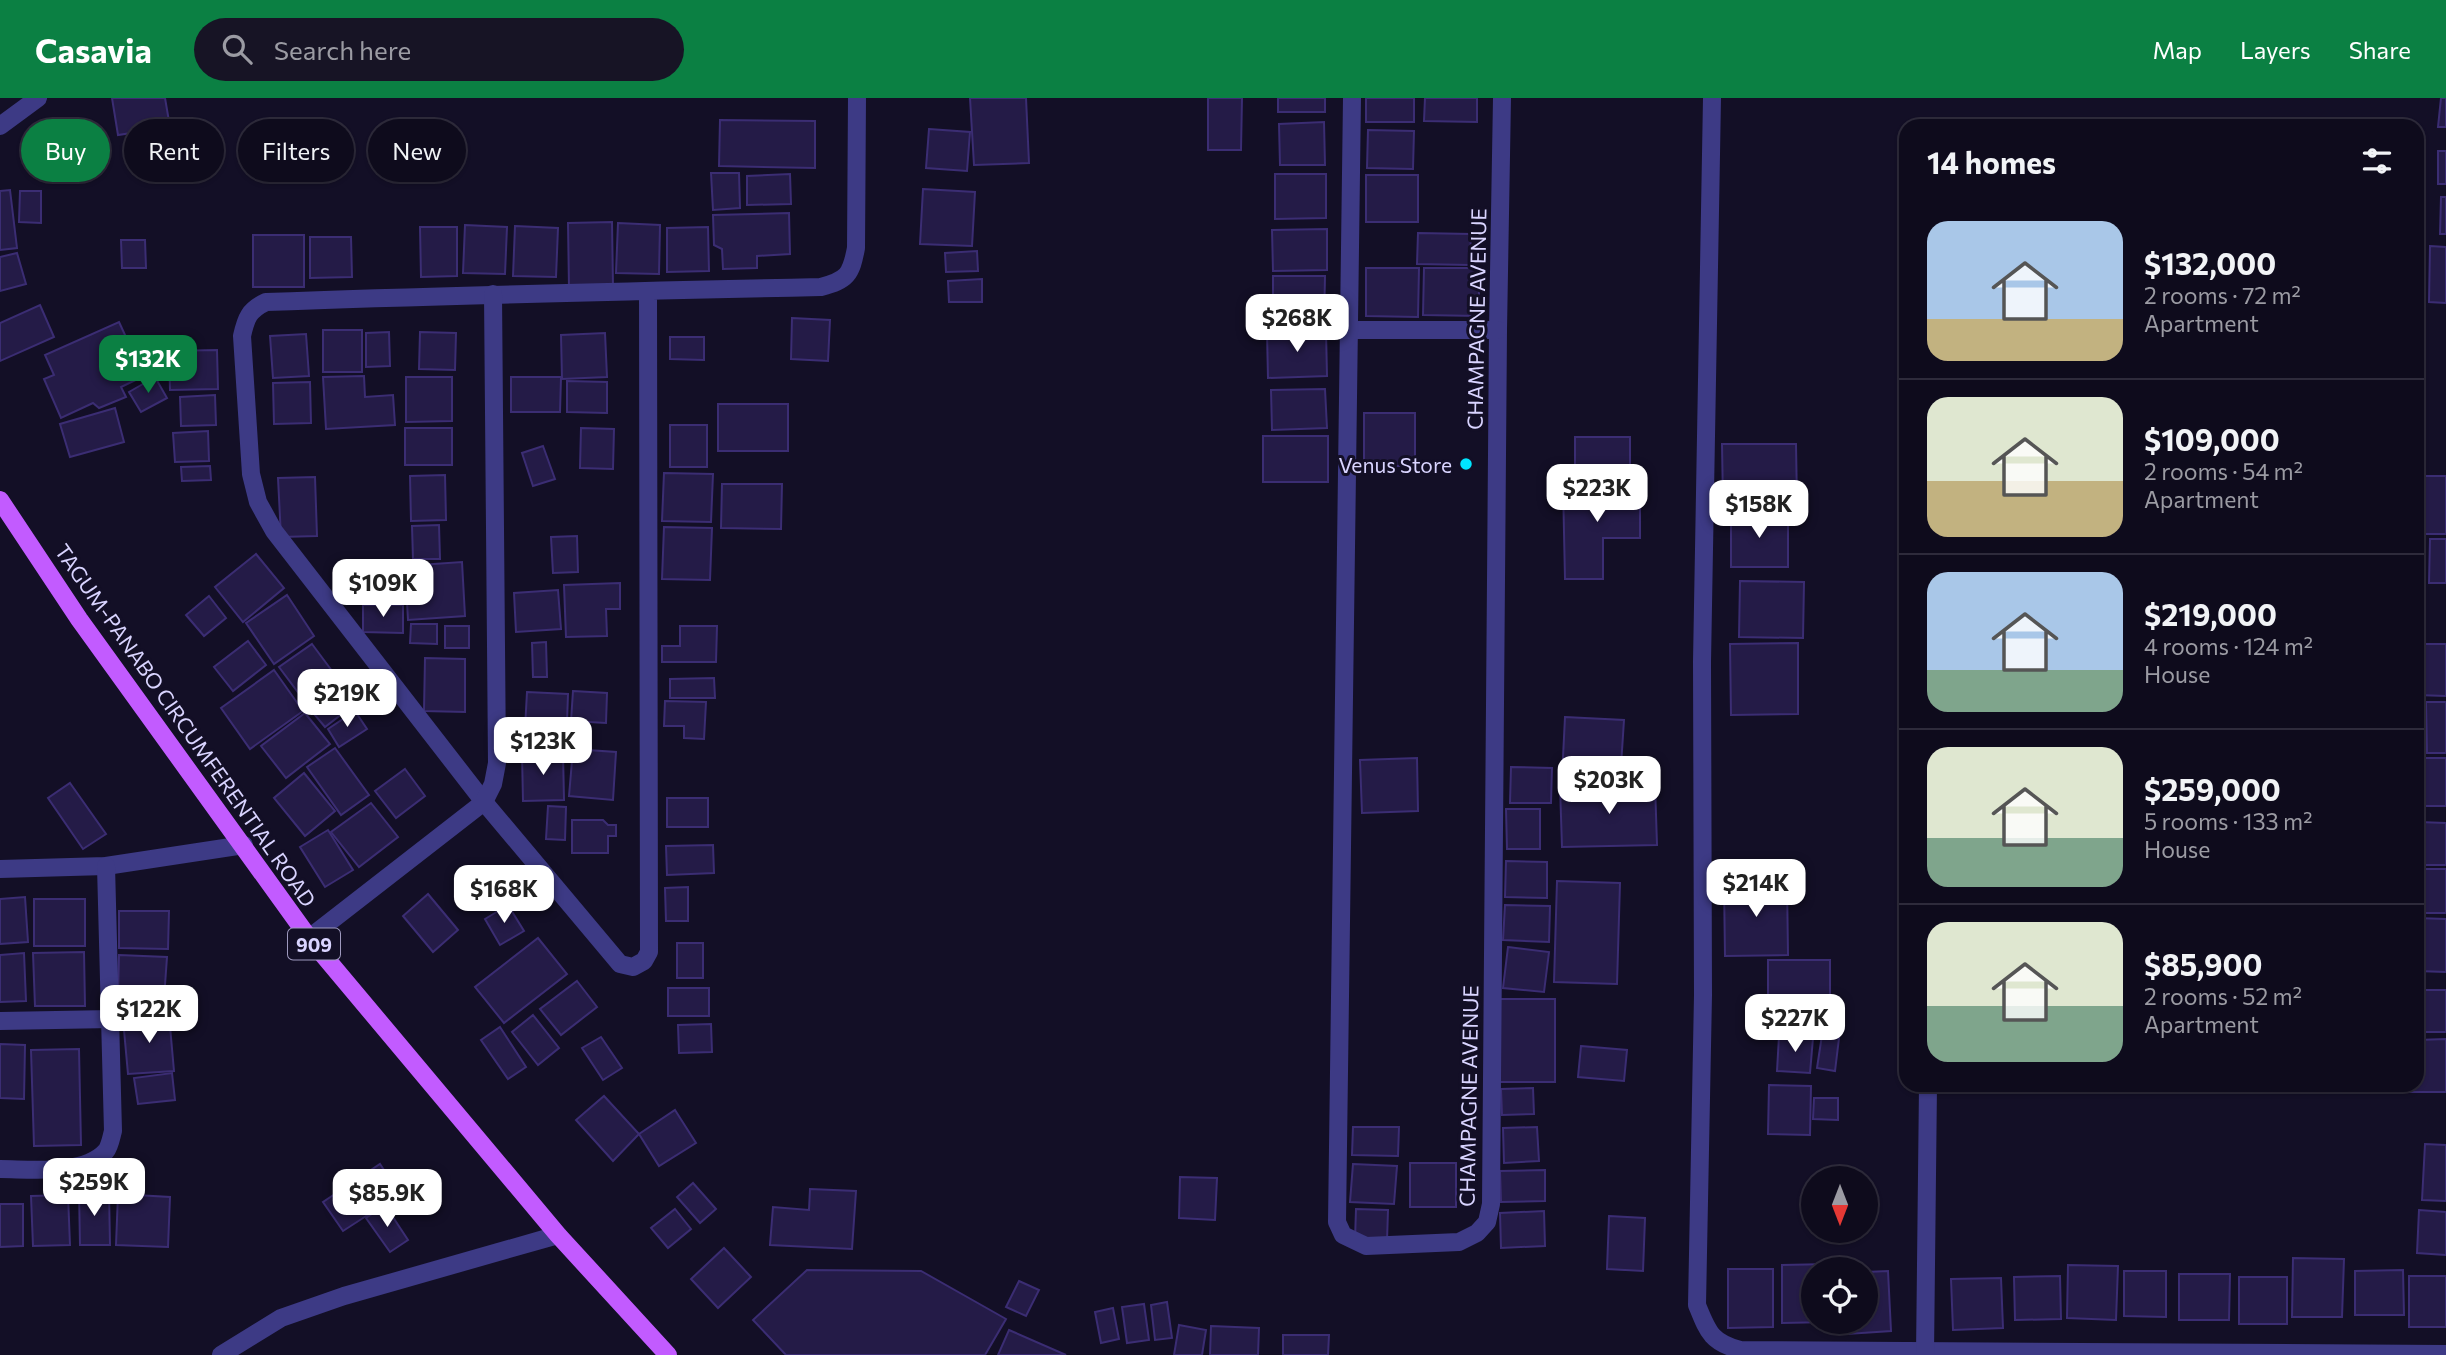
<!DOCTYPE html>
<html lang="en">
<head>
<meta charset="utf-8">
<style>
	:root { --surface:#0e0b1c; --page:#171425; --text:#f1f3f6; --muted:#9b9ba3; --line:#2e2b3b; --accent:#0b8043 }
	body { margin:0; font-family:Commissioner,sans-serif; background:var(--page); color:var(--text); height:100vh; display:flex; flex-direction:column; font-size:26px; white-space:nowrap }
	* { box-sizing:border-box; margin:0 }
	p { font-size:23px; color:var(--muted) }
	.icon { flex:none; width:38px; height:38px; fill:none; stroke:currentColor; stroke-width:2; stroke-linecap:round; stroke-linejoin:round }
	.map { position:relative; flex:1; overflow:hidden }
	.details { position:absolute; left:1899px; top:21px; width:525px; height:973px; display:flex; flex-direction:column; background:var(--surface); border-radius:21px; box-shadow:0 2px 5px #0004,0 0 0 2px var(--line) }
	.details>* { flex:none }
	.guide { position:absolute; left:21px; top:21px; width:665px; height:63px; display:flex; gap:14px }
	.needle { width:46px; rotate:180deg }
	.tools { position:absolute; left:1801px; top:1068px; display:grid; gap:14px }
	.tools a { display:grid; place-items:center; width:77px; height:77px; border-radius:50%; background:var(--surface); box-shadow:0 2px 5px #0004,0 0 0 2px var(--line); font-size:35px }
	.price { position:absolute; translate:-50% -60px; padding:0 16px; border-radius:14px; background:#fff; color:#222; font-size:23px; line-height:46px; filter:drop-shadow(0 2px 4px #0008) }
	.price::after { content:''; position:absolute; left:50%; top:42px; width:21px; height:16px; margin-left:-10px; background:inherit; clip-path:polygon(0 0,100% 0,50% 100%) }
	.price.selected { background:var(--accent); color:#fff }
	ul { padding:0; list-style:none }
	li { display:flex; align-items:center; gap:21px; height:175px; padding:0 28px }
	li+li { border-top:2px solid var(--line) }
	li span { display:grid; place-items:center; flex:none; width:196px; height:140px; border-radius:21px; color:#555 }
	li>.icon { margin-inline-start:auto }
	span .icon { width:84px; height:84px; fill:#fffc; stroke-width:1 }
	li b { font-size:30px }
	h2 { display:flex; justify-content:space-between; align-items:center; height:84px; padding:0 28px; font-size:30px }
	.chip { padding:0 24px; border-radius:32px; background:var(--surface); box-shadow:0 2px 5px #0004,0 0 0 2px var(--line); font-size:24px; line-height:63px }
	.chip.selected { background:var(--accent); color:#fff }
	header { display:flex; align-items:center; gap:42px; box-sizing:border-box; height:98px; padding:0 35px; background:var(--accent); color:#fff }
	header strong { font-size:33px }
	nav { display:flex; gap:38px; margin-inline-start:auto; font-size:24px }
	.search { width:490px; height:63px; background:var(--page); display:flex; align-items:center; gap:18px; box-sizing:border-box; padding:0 24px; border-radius:38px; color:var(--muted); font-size:26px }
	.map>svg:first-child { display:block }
	.building { fill:#241b47; stroke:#3b2d73; stroke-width:2 }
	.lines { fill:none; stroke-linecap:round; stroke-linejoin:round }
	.minor { stroke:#3d3a85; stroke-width:18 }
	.major { stroke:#c25bff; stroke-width:18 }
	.poi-dot { fill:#00e5ff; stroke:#130f26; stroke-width:2.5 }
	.labels { text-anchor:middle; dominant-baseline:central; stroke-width:6; stroke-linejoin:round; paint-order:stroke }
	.shield { fill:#130f26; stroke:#9e99be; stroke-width:2 }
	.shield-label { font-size:19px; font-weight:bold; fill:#d9d4ff }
	.street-label { font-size:21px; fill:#d9d4ff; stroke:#130f26 }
	.poi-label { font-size:21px; fill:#d9d4ff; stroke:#130f26; text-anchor:end }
</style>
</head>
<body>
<header>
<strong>Casavia</strong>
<div class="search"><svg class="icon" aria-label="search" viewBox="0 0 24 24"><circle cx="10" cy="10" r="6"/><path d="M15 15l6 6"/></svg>Search here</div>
<nav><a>Map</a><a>Layers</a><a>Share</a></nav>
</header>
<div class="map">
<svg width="2446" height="1257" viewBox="0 0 2446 1257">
	<rect width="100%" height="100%" fill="#130f26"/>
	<g class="building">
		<polygon points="112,0 165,0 170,29 118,37"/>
		<polygon points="970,0 1026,0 1029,65 974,67"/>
		<polygon points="1208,0 1242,0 1241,52 1208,52"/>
		<rect x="1278" y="0" width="47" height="14"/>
		<rect x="1366" y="0" width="48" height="24"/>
		<polygon points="1425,0 1477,0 1477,24 1424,23"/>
		<polygon points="2441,0 2446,0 2446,29 2438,29"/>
		<polygon points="720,22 815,23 815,70 719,68"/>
		<polygon points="1324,24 1325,67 1280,67 1279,26"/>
		<polygon points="929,31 970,34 967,73 926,70"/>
		<polygon points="1368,32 1414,33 1413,71 1367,70"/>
		<rect x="2438" y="53" width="8" height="33"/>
		<polygon points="711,75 739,75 740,110 713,112"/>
		<polygon points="790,76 791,106 747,107 747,78"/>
		<polygon points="1275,76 1326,76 1326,120 1275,121"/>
		<rect x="1366" y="77" width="52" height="47"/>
		<polygon points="923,91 975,94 972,148 920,146"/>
		<polygon points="10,92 17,150 0,152 0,93"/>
		<polygon points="20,93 41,93 41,125 19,124"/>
		<polygon points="2441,99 2446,99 2446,136 2440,136"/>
		<polygon points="789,115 790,156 757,158 757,170 723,171 722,151 714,147 713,117"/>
		<polygon points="612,124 613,189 569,190 568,125"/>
		<polygon points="618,125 660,127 659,176 616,175"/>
		<polygon points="465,127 507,129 505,176 463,175"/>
		<polygon points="515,128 558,130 556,179 513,178"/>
		<polygon points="420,129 457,129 457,178 421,179"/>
		<polygon points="708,129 709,173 667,174 667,130"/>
		<polygon points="1327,131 1327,172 1273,173 1272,132"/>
		<polygon points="1418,135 1471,136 1470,167 1417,166"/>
		<rect x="253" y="137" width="51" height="52"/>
		<polygon points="310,139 351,139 352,179 310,180"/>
		<polygon points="121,142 145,142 146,170 122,170"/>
		<polygon points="2430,148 2446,149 2446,205 2429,204"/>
		<polygon points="977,153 978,173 946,174 945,155"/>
		<polygon points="17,155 26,186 0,193 0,159"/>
		<polygon points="1366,170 1419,170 1418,219 1366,218"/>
		<polygon points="1424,170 1479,170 1479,218 1423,217"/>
		<polygon points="1273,178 1325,178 1324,226 1273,225"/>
		<polygon points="982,181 982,204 949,204 948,183"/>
		<polygon points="40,207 54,239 0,263 0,225"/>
		<polygon points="792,220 830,222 828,263 791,261"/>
		<polygon points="119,224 144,278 121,289 126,299 99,310 93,305 61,320 44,281 54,277 45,257"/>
		<rect x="323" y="232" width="39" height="42"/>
		<polygon points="1326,233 1327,278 1268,280 1267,234"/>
		<polygon points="389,234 390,268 366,269 366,235"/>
		<polygon points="420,234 456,235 455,272 419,271"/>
		<polygon points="605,235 607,279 562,281 561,237"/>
		<polygon points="306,236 309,278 273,280 270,238"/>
		<polygon points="670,239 704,239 704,262 670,261"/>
		<polygon points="217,252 218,291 170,292 169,253"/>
		<polygon points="364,278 365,299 393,297 395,327 326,331 323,279"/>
		<polygon points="155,279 167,300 141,314 129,294"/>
		<polygon points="406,279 452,279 452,323 406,324"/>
		<polygon points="511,279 561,279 560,314 511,314"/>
		<polygon points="567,283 607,284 607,315 567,314"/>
		<polygon points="310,284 311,325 274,326 273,285"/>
		<polygon points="1325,291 1327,330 1272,332 1271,292"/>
		<polygon points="215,297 216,327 181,328 180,299"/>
		<rect x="718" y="306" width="70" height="47"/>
		<polygon points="115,310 124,344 70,359 60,326"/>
		<rect x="1364" y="315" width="51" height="53"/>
		<rect x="670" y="327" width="37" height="42"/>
		<rect x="405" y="330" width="47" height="37"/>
		<polygon points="581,330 614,331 613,371 580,370"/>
		<polygon points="208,333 209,363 175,364 173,335"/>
		<rect x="1263" y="338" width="65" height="46"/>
		<rect x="1575" y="339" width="55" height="39"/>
		<polygon points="1722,346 1796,346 1797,405 1723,405"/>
		<polygon points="543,348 555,381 533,388 522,355"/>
		<polygon points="210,368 211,382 182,383 181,369"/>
		<polygon points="664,375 713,376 711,424 662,423"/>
		<polygon points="445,377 446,422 411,423 410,378"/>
		<polygon points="2425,378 2446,378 2446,436 2424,436"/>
		<polygon points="315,379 317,438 281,439 278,380"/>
		<polygon points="722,386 782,386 781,431 721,430"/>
		<polygon points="1640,386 1640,440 1603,440 1603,481 1565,481 1563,387"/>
		<rect x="1731" y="415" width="57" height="54"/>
		<polygon points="439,427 440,461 413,461 412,428"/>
		<polygon points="664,429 712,430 710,482 662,481"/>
		<polygon points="577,438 578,474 553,475 551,439"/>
		<polygon points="2430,441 2446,441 2446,485 2429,485"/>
		<polygon points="256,456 284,490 243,524 215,489"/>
		<polygon points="462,464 465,518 408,522 405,468"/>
		<polygon points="1740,483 1804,484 1803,540 1739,539"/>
		<polygon points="620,485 620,511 606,511 607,538 566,539 564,487"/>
		<polygon points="558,492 561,531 516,534 514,495"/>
		<polygon points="287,497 314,538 274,566 246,525"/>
		<polygon points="209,498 226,520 204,538 186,517"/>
		<polygon points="363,507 403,507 403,535 363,534"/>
		<polygon points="411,526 437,526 437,546 410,545"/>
		<rect x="445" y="528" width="24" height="22"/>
		<polygon points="680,528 717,528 716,564 662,564 662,548 680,548"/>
		<polygon points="248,543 266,567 233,593 214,569"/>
		<polygon points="546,544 547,579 533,579 532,545"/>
		<polygon points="1798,545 1798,616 1731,617 1730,546"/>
		<polygon points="312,546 338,581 306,605 279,569"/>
		<polygon points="2417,546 2446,546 2446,598 2417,597"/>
		<polygon points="425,560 465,561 465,614 424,613"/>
		<polygon points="274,572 303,613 250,651 221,610"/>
		<polygon points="714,580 715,600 670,600 670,581"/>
		<polygon points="336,588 352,608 325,629 309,610"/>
		<polygon points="573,593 607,595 606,625 571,623"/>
		<polygon points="527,594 568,596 566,651 524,649"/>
		<polygon points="665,603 706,604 704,641 684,640 684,628 664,628"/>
		<polygon points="2426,604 2446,604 2446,655 2427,655"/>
		<polygon points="355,613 367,631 339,649 328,631"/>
		<polygon points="305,615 330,646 286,680 261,648"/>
		<polygon points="1565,619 1624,622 1620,683 1562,680"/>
		<polygon points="335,650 369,697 341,717 307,669"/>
		<polygon points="573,651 616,654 613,702 569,698"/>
		<polygon points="563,655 564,702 523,703 522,656"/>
		<polygon points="1417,660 1418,713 1362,715 1360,662"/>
		<rect x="2425" y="660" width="21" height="48"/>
		<polygon points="1511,669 1552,670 1551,705 1510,705"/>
		<polygon points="405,671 425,698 396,720 375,693"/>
		<polygon points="304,675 335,713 305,738 274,700"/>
		<polygon points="70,685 106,736 83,751 48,700"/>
		<polygon points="1655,686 1657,747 1562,749 1560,688"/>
		<rect x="667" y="700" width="41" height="29"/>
		<polygon points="371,705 398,739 359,769 331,734"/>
		<polygon points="548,708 566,709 565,742 546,741"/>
		<polygon points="1506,711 1540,711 1540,751 1507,751"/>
		<polygon points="572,722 603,722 608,727 616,727 616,738 608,738 608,755 572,755"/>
		<polygon points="2419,724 2446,725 2446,767 2418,767"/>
		<polygon points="328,732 353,772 325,789 300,749"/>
		<polygon points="713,747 714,775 667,777 666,748"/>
		<polygon points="1506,763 1547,764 1547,800 1505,799"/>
		<rect x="2417" y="771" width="29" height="44"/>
		<polygon points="1557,783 1620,785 1617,886 1554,884"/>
		<polygon points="1787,784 1788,857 1725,858 1724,785"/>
		<polygon points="688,789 688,823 666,823 665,790"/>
		<polygon points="428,796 458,832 433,854 403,818"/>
		<polygon points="25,799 28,844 0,846 0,801"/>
		<rect x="34" y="801" width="51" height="47"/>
		<polygon points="508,807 524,833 500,847 485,821"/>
		<polygon points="1505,807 1550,808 1549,844 1503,842"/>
		<polygon points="119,813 169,813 168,851 119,850"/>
		<polygon points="2417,820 2446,821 2446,874 2417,873"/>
		<polygon points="538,840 567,876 504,925 475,889"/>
		<rect x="677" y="845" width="26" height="35"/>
		<polygon points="1508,849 1549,854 1544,894 1503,890"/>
		<polygon points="84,854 85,908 35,908 33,855"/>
		<polygon points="24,855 26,903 0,904 0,857"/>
		<polygon points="119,857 167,859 164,901 118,898"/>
		<rect x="1768" y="862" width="62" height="62"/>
		<polygon points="577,883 597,909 561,937 540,911"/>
		<rect x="668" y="890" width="41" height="28"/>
		<rect x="2417" y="892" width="29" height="42"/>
		<rect x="1500" y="901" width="55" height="83"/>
		<polygon points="169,917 174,973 128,976 123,921"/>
		<polygon points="533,917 559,950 538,967 512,934"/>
		<polygon points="711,926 712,954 679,955 678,927"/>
		<polygon points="500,929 526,969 508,981 481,942"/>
		<polygon points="1822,937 1839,940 1835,973 1817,970"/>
		<polygon points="1779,938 1813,940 1810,975 1777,973"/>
		<polygon points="601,939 622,970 603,982 582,950"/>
		<polygon points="2446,941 2446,994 2409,994 2409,987 2417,987 2417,942"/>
		<polygon points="0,946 25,947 24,1001 0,1000"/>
		<polygon points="1581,948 1627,952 1624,983 1578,979"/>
		<polygon points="79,951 81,1047 34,1048 31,952"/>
		<polygon points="172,975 175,1002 138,1006 134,980"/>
		<polygon points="1769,987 1811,988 1810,1037 1768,1036"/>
		<polygon points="1533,990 1534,1016 1502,1017 1501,991"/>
		<polygon points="604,998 639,1036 613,1063 576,1022"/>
		<polygon points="1814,1000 1838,1000 1838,1022 1813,1021"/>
		<polygon points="675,1012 696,1045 659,1068 639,1036"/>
		<polygon points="1353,1029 1399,1029 1398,1058 1352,1057"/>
		<polygon points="1537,1029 1539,1063 1504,1065 1503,1030"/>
		<polygon points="2425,1046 2446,1047 2446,1103 2422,1102"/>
		<rect x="1410" y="1065" width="46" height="44"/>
		<polygon points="380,1066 400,1096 343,1133 323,1104"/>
		<polygon points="1353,1066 1397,1068 1394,1106 1350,1104"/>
		<polygon points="1545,1072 1545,1103 1501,1104 1500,1073"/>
		<polygon points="1180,1079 1217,1080 1215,1122 1179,1120"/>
		<polygon points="693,1085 716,1111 700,1125 677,1099"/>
		<polygon points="810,1091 856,1093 852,1151 770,1147 773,1109 809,1112"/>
		<polygon points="79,1093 109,1093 110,1147 80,1147"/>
		<polygon points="118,1096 170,1099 168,1149 116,1147"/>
		<polygon points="68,1097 70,1147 33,1148 31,1098"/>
		<polygon points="0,1106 23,1106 23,1148 0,1149"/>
		<polygon points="385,1107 408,1142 390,1154 366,1120"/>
		<polygon points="675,1111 691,1131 668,1150 651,1130"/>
		<polygon points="1356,1111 1388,1112 1387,1143 1355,1142"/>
		<polygon points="2419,1112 2446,1114 2446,1157 2417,1155"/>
		<polygon points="1544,1113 1545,1148 1501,1150 1500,1115"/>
		<polygon points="1609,1118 1645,1120 1643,1173 1607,1171"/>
		<polygon points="724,1150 751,1179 718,1210 691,1181"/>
		<polygon points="2293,1160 2344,1161 2342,1219 2292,1219"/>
		<polygon points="1830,1166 1830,1171 1813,1171 1813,1223 1830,1224 1782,1225 1782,1167"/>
		<polygon points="2068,1167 2118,1168 2116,1222 2067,1220"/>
		<polygon points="1728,1171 1773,1171 1773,1229 1728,1230"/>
		<polygon points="807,1172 921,1173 1006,1221 985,1257 786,1257 753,1222"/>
		<polygon points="2403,1172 2404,1217 2355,1217 2355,1173"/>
		<polygon points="1888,1173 1891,1233 1847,1236 1846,1223 1866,1223 1866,1174"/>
		<polygon points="2124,1173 2166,1173 2166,1219 2124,1218"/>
		<polygon points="2179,1176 2230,1176 2229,1222 2179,1222"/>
		<polygon points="2060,1178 2061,1221 2015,1222 2014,1179"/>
		<rect x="2409" y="1178" width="37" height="51"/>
		<rect x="2239" y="1179" width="48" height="47"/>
		<polygon points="2001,1180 2003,1230 1953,1232 1951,1181"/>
		<polygon points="1019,1183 1039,1192 1026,1218 1006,1209"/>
		<polygon points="1167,1204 1172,1240 1155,1242 1151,1207"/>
		<polygon points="1144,1206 1149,1242 1127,1245 1122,1209"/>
		<polygon points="1113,1210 1119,1241 1101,1245 1095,1214"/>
		<polygon points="1179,1227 1206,1232 1202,1257 1174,1257"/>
		<polygon points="1211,1228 1259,1230 1258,1257 1210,1257"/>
		<polygon points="1009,1232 1066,1257 998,1257"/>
		<polygon points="1283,1237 1329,1237 1328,1257 1283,1257"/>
	</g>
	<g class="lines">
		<g class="minor">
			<polyline points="1352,0 1337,1124 1343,1137 1366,1148 1459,1144 1477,1135 1487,1124 1491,1106 1498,232 1502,0"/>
			<path d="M 1712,0 L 1702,564 L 1703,897 L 1697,1207 C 1708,1234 1711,1244 1740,1252 L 2446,1256"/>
			<polyline points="0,28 38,0"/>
			<path d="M 648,193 L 649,854 L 644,863 L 633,869 L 620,866 L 484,704 L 274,433 L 258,404 L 251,376 L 242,238 C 246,220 249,212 266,204 C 451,197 636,193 821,189 C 847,182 851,177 856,150 L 857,0"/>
			<polyline points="1348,232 1498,232"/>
			<polyline points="0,771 106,768 244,747"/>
			<polyline points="309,840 484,704 493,686 497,665 493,196"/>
			<polyline points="0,923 112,921"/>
			<path d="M 0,1071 C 30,1071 84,1078 106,1053 C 110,1048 111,1040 113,1033 L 106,768"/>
			<polyline points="221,1257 281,1220 344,1198 558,1137"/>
			<polyline points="1925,1257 1928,987"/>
		</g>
		<polyline class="major" points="0,402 79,521 309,840 558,1137 668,1257"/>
	</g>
	<circle class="poi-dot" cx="1466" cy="366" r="7"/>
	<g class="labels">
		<rect class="shield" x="288" y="830.5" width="52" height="31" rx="5"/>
		<g class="shield-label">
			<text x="314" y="846">909</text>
		</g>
		<g class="street-label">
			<text transform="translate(1476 221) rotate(-89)">CHAMPAGNE AVENUE</text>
			<text transform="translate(186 627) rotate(55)">TAGUM-PANABO CIRCUMFERENTIAL ROAD</text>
			<text transform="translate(1468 998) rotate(-89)">CHAMPAGNE AVENUE</text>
		</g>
		<g class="poi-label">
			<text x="1452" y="366">Venus Store</text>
		</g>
	</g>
</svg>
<div class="tools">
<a><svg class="needle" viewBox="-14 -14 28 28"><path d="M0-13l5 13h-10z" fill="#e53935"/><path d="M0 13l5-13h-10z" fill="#9b9ba3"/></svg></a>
<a><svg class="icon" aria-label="locate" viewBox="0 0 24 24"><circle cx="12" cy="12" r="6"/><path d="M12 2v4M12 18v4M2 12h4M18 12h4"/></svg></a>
</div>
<b class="price" style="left:1297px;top:256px">$268K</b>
<b class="price selected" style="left:148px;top:297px">$132K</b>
<b class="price" style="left:1597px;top:426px">$223K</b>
<b class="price" style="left:1759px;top:442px">$158K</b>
<b class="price" style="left:383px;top:521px">$109K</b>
<b class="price" style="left:347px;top:631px">$219K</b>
<b class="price" style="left:543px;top:679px">$123K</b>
<b class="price" style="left:1609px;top:718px">$203K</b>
<b class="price" style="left:1756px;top:821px">$214K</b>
<b class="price" style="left:504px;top:827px">$168K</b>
<b class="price" style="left:149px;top:947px">$122K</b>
<b class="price" style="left:1795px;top:956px">$227K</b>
<b class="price" style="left:94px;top:1120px">$259K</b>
<b class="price" style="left:387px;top:1131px">$85.9K</b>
<div class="guide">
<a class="chip selected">Buy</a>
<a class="chip">Rent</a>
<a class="chip">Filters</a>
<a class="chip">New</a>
</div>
<section class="details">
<h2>14 homes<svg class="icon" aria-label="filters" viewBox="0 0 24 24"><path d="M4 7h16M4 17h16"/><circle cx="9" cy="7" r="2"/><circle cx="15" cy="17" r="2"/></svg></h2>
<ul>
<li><span style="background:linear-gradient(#a9c7e8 70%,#c2b280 0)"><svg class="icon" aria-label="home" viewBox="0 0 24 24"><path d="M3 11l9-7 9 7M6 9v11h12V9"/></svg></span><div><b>$132,000</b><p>2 rooms · 72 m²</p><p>Apartment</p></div></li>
<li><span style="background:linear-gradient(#dfe7d0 60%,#c2b280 0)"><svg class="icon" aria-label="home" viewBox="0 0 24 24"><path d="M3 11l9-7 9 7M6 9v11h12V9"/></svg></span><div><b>$109,000</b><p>2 rooms · 54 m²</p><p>Apartment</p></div></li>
<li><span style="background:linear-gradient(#a9c7e8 70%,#7fa58c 0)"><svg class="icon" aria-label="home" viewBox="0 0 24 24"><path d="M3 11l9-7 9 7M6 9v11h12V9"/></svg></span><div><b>$219,000</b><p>4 rooms · 124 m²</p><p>House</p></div></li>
<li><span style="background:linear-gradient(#dfe7d0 65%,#7fa58c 0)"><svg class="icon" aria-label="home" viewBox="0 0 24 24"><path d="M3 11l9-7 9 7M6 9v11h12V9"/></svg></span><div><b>$259,000</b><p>5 rooms · 133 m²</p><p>House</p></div></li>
<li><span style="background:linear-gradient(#dfe7d0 60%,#7fa58c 0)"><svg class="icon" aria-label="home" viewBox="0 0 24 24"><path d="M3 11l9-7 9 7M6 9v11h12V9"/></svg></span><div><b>$85,900</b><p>2 rooms · 52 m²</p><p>Apartment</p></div></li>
</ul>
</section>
</div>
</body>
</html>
